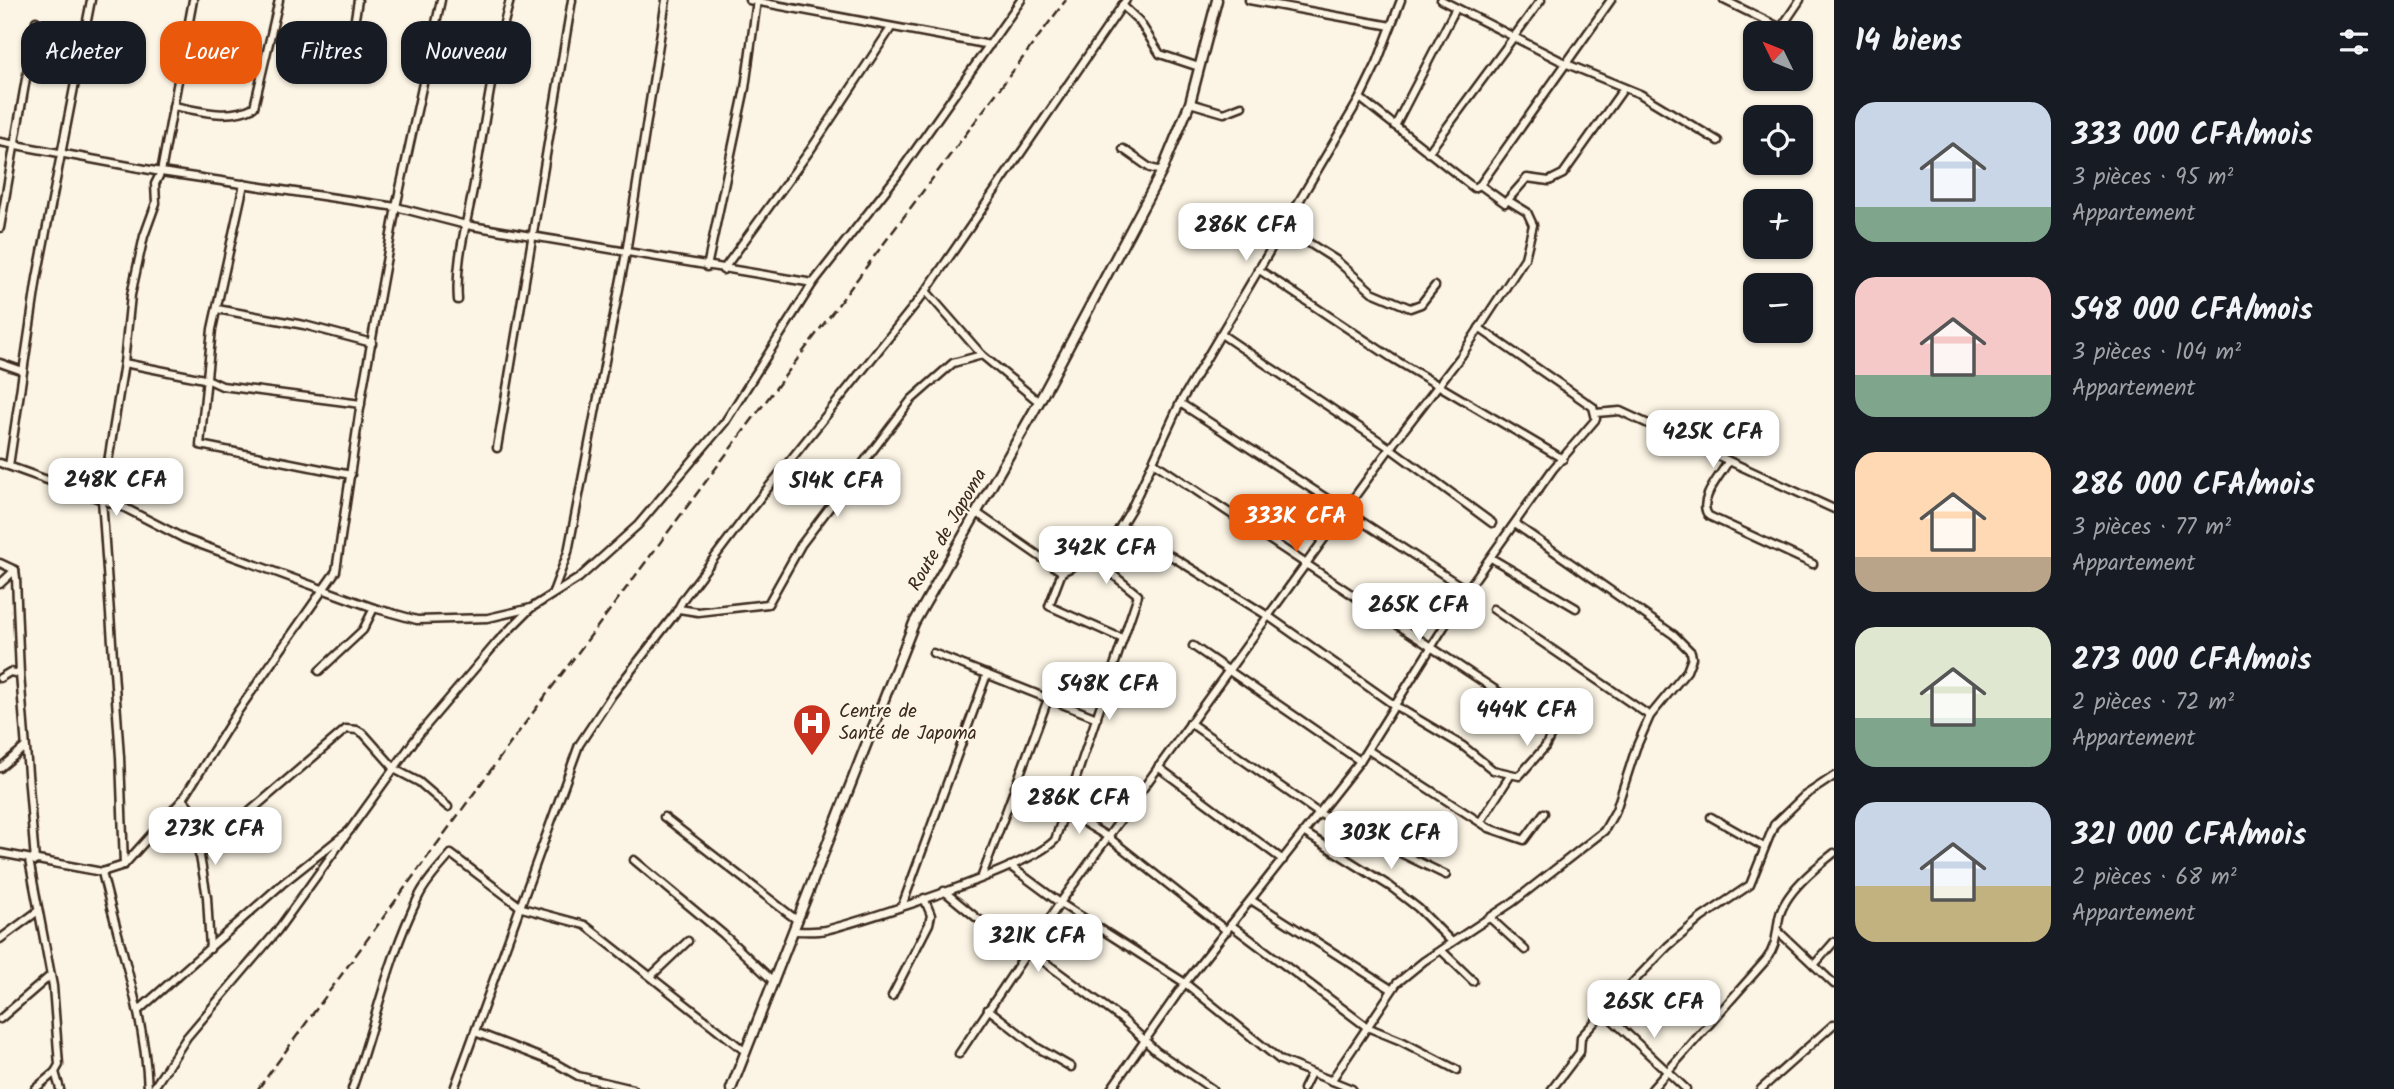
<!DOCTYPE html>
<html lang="fr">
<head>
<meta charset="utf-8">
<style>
	:root { --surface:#171b24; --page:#20242c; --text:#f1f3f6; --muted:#9ea1a6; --accent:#ea580c }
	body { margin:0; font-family:Kalam,sans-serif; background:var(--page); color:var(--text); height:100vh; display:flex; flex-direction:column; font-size:26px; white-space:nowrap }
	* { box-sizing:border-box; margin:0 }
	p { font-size:23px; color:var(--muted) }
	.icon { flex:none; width:38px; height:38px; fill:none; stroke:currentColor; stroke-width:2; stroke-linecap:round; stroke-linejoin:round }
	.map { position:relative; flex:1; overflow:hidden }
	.drawer { display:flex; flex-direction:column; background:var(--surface); width:560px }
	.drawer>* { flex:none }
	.guide { position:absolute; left:21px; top:21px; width:665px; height:63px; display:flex; gap:14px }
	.needle { width:46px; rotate:313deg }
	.buttons { position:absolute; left:1743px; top:21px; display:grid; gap:14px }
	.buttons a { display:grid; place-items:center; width:70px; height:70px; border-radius:14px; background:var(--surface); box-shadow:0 2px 5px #0004; font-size:35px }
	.price { position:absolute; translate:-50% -60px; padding:0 16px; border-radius:14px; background:#fff; color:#222; font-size:23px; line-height:46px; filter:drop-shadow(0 2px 4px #0008) }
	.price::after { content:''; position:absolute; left:50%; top:42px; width:21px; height:16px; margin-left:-10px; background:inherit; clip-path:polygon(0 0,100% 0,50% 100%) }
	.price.current { background:var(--accent); color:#fff }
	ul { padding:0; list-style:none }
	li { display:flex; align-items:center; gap:21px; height:175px; padding:0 21px }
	li span { display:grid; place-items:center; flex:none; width:196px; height:140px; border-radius:21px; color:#555 }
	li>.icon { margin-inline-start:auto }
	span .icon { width:84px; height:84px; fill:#fffc; stroke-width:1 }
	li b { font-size:30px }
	h2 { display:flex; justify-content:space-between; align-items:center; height:84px; padding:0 21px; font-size:30px }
	.tag { padding:0 24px; border-radius:21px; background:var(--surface); box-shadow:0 2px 5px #0004; font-size:24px; line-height:63px }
	.tag.current { background:var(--accent); color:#fff }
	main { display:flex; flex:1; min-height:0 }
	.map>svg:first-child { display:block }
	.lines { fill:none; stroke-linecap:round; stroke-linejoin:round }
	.minor-casing { stroke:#3b2a1e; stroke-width:11 }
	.tertiary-casing { stroke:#3b2a1e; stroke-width:13 }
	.minor { stroke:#fcf5e5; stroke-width:6 }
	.tertiary { stroke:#fcf5e5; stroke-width:8 }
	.rail { stroke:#3b2a1e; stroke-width:2.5; stroke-dasharray:10 5; stroke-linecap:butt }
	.labels { text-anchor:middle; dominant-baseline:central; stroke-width:5; stroke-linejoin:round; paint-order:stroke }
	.street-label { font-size:19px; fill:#3b2a1e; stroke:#fcf5e5 }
	.poi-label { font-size:19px; fill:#3b2a1e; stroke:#fcf5e5; text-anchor:start }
</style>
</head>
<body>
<main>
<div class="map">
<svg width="1834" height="1089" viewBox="0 0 1834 1089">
	<rect width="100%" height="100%" fill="#fcf5e5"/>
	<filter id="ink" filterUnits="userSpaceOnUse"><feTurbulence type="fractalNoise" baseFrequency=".0143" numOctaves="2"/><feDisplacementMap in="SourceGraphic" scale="14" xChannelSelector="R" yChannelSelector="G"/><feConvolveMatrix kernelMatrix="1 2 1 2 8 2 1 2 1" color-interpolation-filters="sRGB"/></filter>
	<g filter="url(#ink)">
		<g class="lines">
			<defs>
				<g id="minor">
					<polyline points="749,0 990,45"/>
					<polyline points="1249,0 1391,26"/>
					<polyline points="1441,0 1567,64 1640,94 1718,141"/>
					<polyline points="1724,0 1781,28 1800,0"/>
					<polyline points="1122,5 1139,21 1160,54 1199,67"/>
					<polyline points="347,67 358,0"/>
					<polyline points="1360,98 1474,188 1480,185 1611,0"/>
					<polyline points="1190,103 1224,113 1242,106"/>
					<path d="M 173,106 C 201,111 228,120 254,107 L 279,0"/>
					<polyline points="1395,126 1456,8"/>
					<polyline points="0,142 161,172 396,207 466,225 813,283"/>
					<polyline points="1123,149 1150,168 1162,171"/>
					<polyline points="1428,153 1541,0"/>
					<polyline points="244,184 212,329 200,445 351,475"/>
					<polyline points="1480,185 1505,203 1527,178 1549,181 1563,174 1624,88"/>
					<polyline points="0,228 36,21"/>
					<polyline points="1285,228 1336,260 1372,292 1410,308 1421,304 1435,286"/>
					<polyline points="707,267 745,88 757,0"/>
					<polyline points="1258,269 1392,358 1563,459"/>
					<polyline points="723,270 811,149 891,28"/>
					<polyline points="926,291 982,355 1039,402"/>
					<path d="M 458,300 C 455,261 467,223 474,184 C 485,122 493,61 510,0"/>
					<polyline points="217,309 304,325 372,343"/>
					<polyline points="1221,334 1390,448 1492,523"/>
					<polyline points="0,363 23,371"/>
					<polyline points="124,363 209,380 222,386 361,404"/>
					<polyline points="1180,403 1467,590"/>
					<polyline points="1596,413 1620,411 1834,509"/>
					<polyline points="497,448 572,0"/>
					<path d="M 1728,462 C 1720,476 1696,502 1709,516 L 1813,564"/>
					<polyline points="0,463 125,508 185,539 374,608 417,620 488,618 531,608"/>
					<polyline points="9,466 37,278 91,0"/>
					<polyline points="977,513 1062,572"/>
					<polyline points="1121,525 1268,616 1394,705 1463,746 1493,770 1519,776 1545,747 1554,729 1153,462"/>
					<polyline points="1491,558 1576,608"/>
					<polyline points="0,563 15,570 16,578 20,674 35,861"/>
					<polyline points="0,584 15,570"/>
					<polyline points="553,592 568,552 626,253 666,0"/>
					<polyline points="679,609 698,612 768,604 801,545 911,400 953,363 982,355"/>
					<polyline points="1493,609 1650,716"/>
					<polyline points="1123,639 1049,606 1062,572 1101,552 1114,537 1131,509 1180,403 1360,98 1377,63 1401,0"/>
					<polyline points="1193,646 1360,761"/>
					<polyline points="933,653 1097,718"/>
					<polyline points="319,671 363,630 374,608"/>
					<polyline points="0,678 10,672 20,674"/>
					<polyline points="1190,723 1320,814 1446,875"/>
					<polyline points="1368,750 1489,828 1524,840 1544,813"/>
					<polyline points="1158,767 1283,860"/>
					<polyline points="0,768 25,747"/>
					<polyline points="183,799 192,810 207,897 210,949"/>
					<polyline points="1065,811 1108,837 1227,931"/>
					<polyline points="664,817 798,921"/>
					<polyline points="1711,817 1764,847"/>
					<polyline points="1481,821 1510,776"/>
					<polyline points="1305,833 1391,887 1418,908 1452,942"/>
					<polyline points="0,853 102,872 124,865 183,799 238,711 336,571 363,388 396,207 441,0"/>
					<polyline points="199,855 346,729 357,730 364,734 396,770 419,782 448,807"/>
					<polyline points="29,860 53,986 59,1065 55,1072 35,1089"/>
					<polyline points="634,860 723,934 774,982"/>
					<polyline points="124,865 120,757 102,499 124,363 131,295 144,236 156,203 155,184 161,172 193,0"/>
					<polyline points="1010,866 1060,903 1185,983 1280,1060 1352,1089"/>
					<path d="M 102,872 C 119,945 145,1014 148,1089"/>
					<polyline points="982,876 1048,699"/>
					<polyline points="944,891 978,919 1027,949 1123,1020 1156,1051 1212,1089"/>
					<polyline points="1251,900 1391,989"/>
					<polyline points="902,906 987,674"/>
					<polyline points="1490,918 1525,950"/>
					<polyline points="1231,925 1367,1027 1401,1041 1457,1070"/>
					<path d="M 794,931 C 805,931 816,932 826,930 C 869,919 1029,868 1055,840 L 1138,595 L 1090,556"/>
					<polyline points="1779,932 1834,984"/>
					<polyline points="0,939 38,911"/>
					<polyline points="1441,950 1473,981"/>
					<polyline points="1814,965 1834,942"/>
					<polyline points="651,976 688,941"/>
					<polyline points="892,996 929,924 931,915 924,898"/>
					<polyline points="988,1009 1038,1048 1071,1067"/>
					<polyline points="139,1010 282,884 350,830"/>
					<polyline points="1604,1012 1686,1089"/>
					<polyline points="0,1019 51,975"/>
					<polyline points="475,1032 555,1063 578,1076 633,1089"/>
					<polyline points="959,1054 1060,903 1390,448 1461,356 1525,258 1533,225 1527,212 1509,201"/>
					<polyline points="55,1072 60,1089"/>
					<polyline points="1331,1081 1397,983 1424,961 1513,902 1604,831 1616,810 1636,748 1650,716 1687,671 1692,658 1691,652 1674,635 1515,524"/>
					<polyline points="153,1089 187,1037 277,931 419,734 498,641 531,608 579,578 638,525 725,422 813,283 897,176 1021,0"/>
					<path d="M 352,1089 C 375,1025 388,957 419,896 C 426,881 440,867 451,854 L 522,908 L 585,925 L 746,1052"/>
					<polyline points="454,1089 579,745 612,695 675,614 684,598 751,509 926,291 1126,0"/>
					<polyline points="1111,1089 1185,983 1360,761 1467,590 1553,469 1596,419 1593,407 1479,328"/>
					<polyline points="1303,1089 1310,1075"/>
					<polyline points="1552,1089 1580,1052 1581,1037 1604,1012 1668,946 1701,918 1750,885 1774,825 1804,796 1834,776"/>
					<path d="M 1652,1089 L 1766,960 C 1777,945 1776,935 1779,918 C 1784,893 1815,868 1834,853"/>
					<polyline points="1761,1089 1834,1024"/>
				</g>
				<polyline id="tertiary" points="731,1089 914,623 1039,402 1162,171 1190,103 1217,0"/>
			</defs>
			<use href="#minor" class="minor-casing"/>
			<use href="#tertiary" class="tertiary-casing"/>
			<use href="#minor" class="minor"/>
			<use href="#tertiary" class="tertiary"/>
			<polyline class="rail" points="258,1089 526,722 1066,0"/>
		</g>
	</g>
	<defs>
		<symbol id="hospital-pin" viewBox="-11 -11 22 30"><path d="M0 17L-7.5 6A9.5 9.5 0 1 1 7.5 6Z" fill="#c8321e" stroke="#fcf5e5"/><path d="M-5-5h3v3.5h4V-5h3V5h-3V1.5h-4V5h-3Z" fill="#fff"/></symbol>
	</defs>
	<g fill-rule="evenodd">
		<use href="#hospital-pin" x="790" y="701" width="44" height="60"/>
	</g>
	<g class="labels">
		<g class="street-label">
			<text transform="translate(948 530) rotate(-60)">Route de Japoma</text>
		</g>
		<g class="poi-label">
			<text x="839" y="712">Centre de<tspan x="839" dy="22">Santé de Japoma</tspan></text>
		</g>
	</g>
</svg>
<div class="buttons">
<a><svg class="needle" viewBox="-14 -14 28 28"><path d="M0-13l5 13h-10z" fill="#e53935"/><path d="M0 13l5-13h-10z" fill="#9ea1a6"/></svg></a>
<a><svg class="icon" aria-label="locate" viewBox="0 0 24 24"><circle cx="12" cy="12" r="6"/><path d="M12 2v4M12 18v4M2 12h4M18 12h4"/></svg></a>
<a>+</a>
<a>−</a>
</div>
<b class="price" style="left:1246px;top:263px">286K CFA</b>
<b class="price" style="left:1713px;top:470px">425K CFA</b>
<b class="price" style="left:116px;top:518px">248K CFA</b>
<b class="price" style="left:837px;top:519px">514K CFA</b>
<b class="price current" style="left:1296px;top:554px">333K CFA</b>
<b class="price" style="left:1106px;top:586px">342K CFA</b>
<b class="price" style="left:1419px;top:643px">265K CFA</b>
<b class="price" style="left:1109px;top:722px">548K CFA</b>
<b class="price" style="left:1527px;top:748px">444K CFA</b>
<b class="price" style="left:1079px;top:836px">286K CFA</b>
<b class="price" style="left:215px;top:867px">273K CFA</b>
<b class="price" style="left:1391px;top:871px">303K CFA</b>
<b class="price" style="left:1038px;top:974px">321K CFA</b>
<b class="price" style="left:1654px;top:1040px">265K CFA</b>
<div class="guide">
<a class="tag">Acheter</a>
<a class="tag current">Louer</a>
<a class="tag">Filtres</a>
<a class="tag">Nouveau</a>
</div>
</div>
<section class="drawer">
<h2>14 biens<svg class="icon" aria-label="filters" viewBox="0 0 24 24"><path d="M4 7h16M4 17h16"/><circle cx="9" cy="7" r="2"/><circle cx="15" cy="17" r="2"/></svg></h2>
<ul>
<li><span style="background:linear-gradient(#c9d6e8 75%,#7fa58c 0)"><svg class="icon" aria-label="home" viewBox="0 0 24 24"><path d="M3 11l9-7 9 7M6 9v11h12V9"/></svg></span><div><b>333 000 CFA/mois</b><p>3 pièces · 95 m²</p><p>Appartement</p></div></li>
<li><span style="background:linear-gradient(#f6c9c9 70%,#7fa58c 0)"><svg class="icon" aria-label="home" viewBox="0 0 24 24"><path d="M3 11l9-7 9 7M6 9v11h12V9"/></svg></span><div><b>548 000 CFA/mois</b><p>3 pièces · 104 m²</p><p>Appartement</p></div></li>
<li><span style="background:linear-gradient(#ffd9b3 75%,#b9a48a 0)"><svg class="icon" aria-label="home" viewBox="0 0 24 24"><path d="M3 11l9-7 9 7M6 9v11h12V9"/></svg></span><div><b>286 000 CFA/mois</b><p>3 pièces · 77 m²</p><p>Appartement</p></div></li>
<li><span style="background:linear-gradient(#dfe7d0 65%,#7fa58c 0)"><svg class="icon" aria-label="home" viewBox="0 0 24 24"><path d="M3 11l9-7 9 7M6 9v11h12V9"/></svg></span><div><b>273 000 CFA/mois</b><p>2 pièces · 72 m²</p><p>Appartement</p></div></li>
<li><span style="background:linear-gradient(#c9d6e8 60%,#c2b280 0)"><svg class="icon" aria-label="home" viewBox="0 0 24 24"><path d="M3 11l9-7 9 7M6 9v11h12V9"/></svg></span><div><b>321 000 CFA/mois</b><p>2 pièces · 68 m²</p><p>Appartement</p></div></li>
</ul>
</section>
</main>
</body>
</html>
